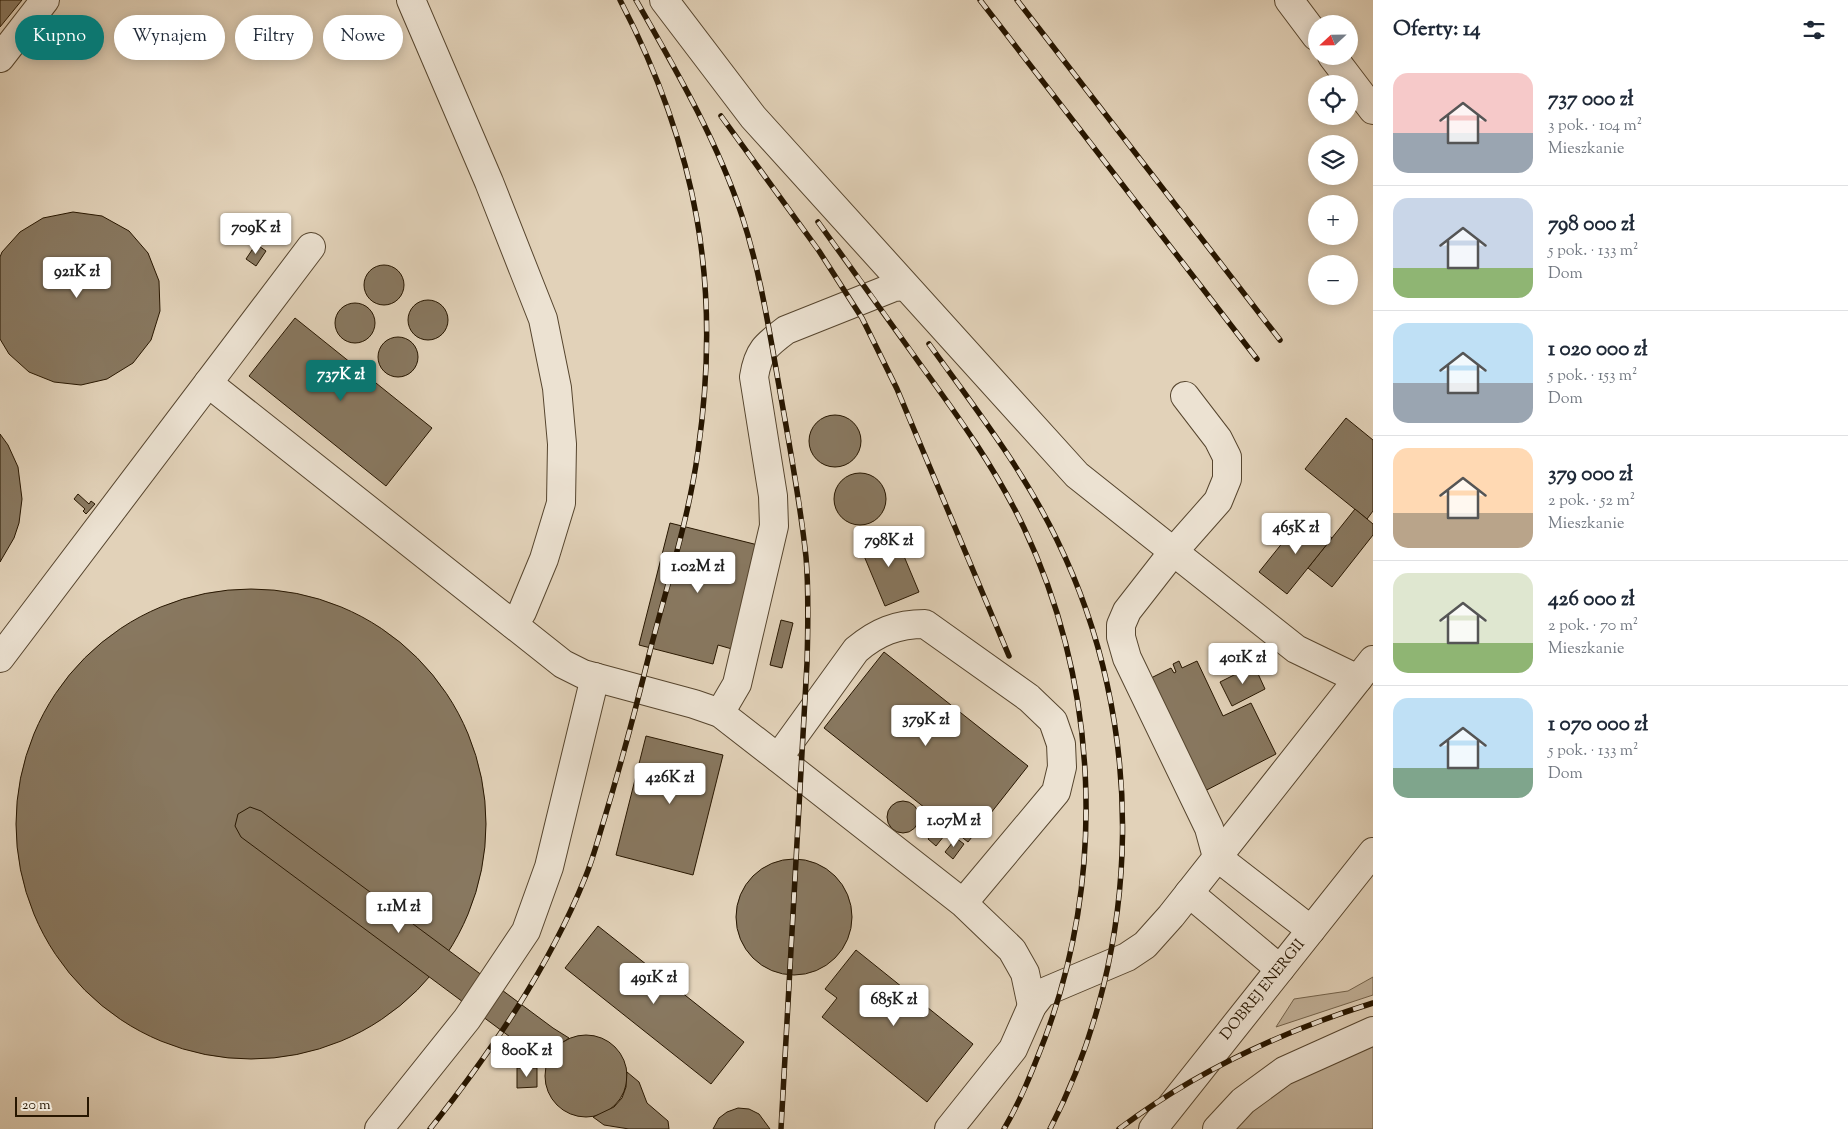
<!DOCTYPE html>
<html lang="pl">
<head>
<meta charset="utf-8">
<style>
	:root { --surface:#fff; --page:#f2f2f3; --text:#1f2937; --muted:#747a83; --line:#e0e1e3; --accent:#0f766e }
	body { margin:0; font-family:"Sorts Mill Goudy",serif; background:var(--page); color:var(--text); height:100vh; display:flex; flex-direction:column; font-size:19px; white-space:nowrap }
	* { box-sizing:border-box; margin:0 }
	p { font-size:16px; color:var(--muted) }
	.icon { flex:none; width:28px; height:28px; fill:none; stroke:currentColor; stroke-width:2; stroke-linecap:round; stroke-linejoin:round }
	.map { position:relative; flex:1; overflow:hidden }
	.panel { display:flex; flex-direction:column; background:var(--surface); width:475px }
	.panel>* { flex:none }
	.hud { position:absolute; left:15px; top:15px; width:475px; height:45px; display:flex; gap:10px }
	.needle { width:32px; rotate:248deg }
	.tools { position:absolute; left:1308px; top:15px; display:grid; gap:10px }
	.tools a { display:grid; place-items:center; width:50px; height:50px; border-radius:50%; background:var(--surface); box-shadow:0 2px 12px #0003; font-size:25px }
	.scale { position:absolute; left:15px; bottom:12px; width:74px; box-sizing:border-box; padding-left:5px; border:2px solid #271600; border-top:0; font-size:14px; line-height:18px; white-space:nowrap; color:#271600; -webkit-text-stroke:4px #ece2d2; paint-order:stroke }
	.price { position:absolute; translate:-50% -42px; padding:0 11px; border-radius:5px; background:#fff; color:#222; font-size:16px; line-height:32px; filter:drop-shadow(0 1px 2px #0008) }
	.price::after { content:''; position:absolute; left:50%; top:30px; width:15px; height:11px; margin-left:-8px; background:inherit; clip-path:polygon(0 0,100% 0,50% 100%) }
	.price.active { background:var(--accent); color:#fff }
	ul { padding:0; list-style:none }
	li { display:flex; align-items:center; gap:15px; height:125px; padding:0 20px }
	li+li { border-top:1px solid var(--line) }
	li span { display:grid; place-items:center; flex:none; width:140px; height:100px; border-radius:15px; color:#555 }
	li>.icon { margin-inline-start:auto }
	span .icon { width:60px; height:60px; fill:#fffc; stroke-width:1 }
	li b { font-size:21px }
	h2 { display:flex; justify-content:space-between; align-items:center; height:60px; padding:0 20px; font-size:21px }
	.tag { padding:0 18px; border-radius:22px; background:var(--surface); box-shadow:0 2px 12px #0003; font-size:18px; line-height:45px }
	.tag.active { background:var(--accent); color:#fff }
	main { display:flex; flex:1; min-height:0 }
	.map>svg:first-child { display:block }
	.green { fill:#c2b29a; stroke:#74644d }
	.building { fill:#887860; stroke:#271600 }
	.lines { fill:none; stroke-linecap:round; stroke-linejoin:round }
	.minor-casing { stroke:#56452e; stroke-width:30 }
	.minor { stroke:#ece2d2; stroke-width:28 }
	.rail-casing { stroke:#271600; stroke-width:5.5 }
	.rail { stroke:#ece2d2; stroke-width:4; stroke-dasharray:11; stroke-linecap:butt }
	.labels { text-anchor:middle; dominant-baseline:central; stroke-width:5; stroke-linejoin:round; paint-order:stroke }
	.street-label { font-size:15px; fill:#271600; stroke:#ece2d2 }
</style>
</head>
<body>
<main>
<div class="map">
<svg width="1373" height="1129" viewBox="0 0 1373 1129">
	<rect width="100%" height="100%" fill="#e2d2b9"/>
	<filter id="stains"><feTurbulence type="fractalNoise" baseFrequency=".004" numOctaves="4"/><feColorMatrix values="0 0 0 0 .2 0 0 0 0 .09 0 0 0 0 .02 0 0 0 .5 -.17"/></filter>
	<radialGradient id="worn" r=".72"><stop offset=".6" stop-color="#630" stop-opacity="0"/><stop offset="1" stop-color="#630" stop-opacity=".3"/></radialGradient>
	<g class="green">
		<polygon points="1373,977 1373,995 1276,1027 1294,999 1348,991"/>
		<path d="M 1373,1046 L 1373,1129 L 1232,1129 C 1267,1089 1322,1060 1373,1046 Z"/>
	</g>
	<g class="building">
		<polygon points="0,0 22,0 0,27"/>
		<polygon points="73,212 102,216 129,231 148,253 159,281 160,311 151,340 133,363 107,379 81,385 54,382 29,372 9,354 0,339 0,257 2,252 20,232 43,218"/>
		<polygon points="256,244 266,251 256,266 246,259"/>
		<circle cx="384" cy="285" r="20"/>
		<circle cx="428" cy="320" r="20"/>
		<circle cx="355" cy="323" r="20"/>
		<polygon points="295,318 432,428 386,486 249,376"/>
		<circle cx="398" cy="357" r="20"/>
		<circle cx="835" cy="441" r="26"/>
		<polygon points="1346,418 1373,440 1373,511 1367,519 1305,469"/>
		<polygon points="0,434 8,445 18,467 22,499 19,523 14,538 0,562"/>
		<circle cx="860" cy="499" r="26"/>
		<polygon points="78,494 89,504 91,501 95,504 86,514 83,511 85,509 74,499"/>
		<polygon points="1355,509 1373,524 1373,535 1332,587 1308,568"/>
		<polygon points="1304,516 1332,538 1287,594 1259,572"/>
		<polygon points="670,523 758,545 732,649 718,645 713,664 639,645"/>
		<polygon points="893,530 919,592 885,606 859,544"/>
		<circle cx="251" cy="824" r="235"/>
		<polygon points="781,620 793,623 782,668 770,665"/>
		<polygon points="884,652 1028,766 968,842 824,728"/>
		<polygon points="1179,661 1182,668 1197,661 1223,716 1251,703 1276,754 1201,793 1131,688 1171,668 1174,673 1176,672 1173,664"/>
		<polygon points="1254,665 1265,689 1232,706 1220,682"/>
		<polygon points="646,736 723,755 693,875 616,855"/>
		<circle cx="903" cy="817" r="16"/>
		<polygon points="250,807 261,811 553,1028 569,1038 554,1049 545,1067 533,1054 241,837 235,826 238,814"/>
		<polygon points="939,825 948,831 936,846 928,839"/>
		<polygon points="956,838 964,844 953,859 945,852"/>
		<circle cx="794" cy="917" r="58"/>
		<polygon points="598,926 744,1042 711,1084 565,968"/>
		<polygon points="856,950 973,1044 927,1102 822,1017 837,998 825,989"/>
		<circle cx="586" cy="1076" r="41"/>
		<polygon points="517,1068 537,1068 537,1087 517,1088"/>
		<polygon points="627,1072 639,1082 647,1103 668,1121 669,1129 629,1129 604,1125 593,1117 614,1107 622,1098 626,1087"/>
		<polygon points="738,1108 749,1109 759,1114 770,1129 713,1129 719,1118 727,1112"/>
	</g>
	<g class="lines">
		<defs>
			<g id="minor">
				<polyline points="411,0 489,182 543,319 557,388 562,444 561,503 544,559 522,612 513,624"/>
				<polyline points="664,0 753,117 1077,475 1296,649 1358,679"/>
				<polyline points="1289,0 1316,36"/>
				<polyline points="1332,56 1373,110"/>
				<polyline points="0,58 45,0"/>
				<polyline points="208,383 563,664 583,674 694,704 720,713 778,758"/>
				<polyline points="1185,396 1218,439 1227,457 1227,479 1218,501 1173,552 1127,611 1121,625 1121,637 1127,658 1209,828 1217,857 1311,930"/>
				<polyline points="0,658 311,247"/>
				<path d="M 720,713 L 737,684 L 774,526 L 773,496 L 754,377 C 758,351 766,345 786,330 L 894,287 L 905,286"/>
				<polyline points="1189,893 1280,969"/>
				<path d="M 963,903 L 778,758 L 856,650 C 877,632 897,624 925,624 L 1029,698 L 1053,721 L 1061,744 L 1062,767 L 1056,792 L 963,903 L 1012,950 L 1025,973 L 1032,1006"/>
				<polyline points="379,1129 467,1019 526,931 549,867 595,677"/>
				<polyline points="949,1129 1013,1049 1032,1006 1042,993 1127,957 1145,945 1171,916 1373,660"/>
				<polyline points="1153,1129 1373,852"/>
				<polyline points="1217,1129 1243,1101 1284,1071 1373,1031"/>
			</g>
		</defs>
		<use href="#minor" class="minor-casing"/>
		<use href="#minor" class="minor"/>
		<defs>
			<g id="rail">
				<path d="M 636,0 C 676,70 717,140 742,216 C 760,271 769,329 779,386 C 789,443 800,500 806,557 C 809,592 808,628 807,663 L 781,1129"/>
				<polyline points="980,0 1257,359"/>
				<polyline points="1017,0 1280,340"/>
				<polyline points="721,116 819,251 862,318 897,389 1009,656"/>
				<path d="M 818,222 C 852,269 886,316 920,364 C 958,416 996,469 1024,528 C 1099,687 1106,874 1045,1038 C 1033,1069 1021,1100 1004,1129"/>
				<path d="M 929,344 C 975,408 1023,469 1057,540 C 1147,724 1144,947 1050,1129"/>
				<path d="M 430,1129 C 491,1052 548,969 585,878 C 593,859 598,839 604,820 C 621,764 636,708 650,651 C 667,585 689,518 698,451 C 722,285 697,148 620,0"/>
				<path d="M 1119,1129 C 1195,1072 1283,1031 1373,1003"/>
			</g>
		</defs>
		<use href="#rail" class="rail-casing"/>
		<use href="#rail" class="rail"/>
	</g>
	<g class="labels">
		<g class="street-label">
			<text transform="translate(1263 990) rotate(-51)">DOBREJ ENERGII</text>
		</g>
	</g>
	<rect width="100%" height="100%" filter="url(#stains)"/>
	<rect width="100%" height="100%" fill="url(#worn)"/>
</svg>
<div class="tools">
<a><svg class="needle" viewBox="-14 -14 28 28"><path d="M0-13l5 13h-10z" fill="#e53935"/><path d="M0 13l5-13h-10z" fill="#747a83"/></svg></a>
<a><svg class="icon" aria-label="locate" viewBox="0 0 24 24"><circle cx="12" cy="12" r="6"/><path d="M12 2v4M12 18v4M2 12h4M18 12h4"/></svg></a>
<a><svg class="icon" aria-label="layers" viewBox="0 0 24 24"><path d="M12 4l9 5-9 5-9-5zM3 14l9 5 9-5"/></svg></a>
<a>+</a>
<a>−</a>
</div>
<div class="scale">20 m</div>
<b class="price" style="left:256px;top:255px">709K zł</b>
<b class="price" style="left:77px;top:299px">921K zł</b>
<b class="price active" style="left:341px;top:402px">737K zł</b>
<b class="price" style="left:1296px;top:555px">465K zł</b>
<b class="price" style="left:889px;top:568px">798K zł</b>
<b class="price" style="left:698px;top:594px">1.02M zł</b>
<b class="price" style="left:1243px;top:685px">401K zł</b>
<b class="price" style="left:926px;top:747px">379K zł</b>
<b class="price" style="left:670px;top:805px">426K zł</b>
<b class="price" style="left:954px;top:848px">1.07M zł</b>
<b class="price" style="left:399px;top:934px">1.1M zł</b>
<b class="price" style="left:654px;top:1005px">491K zł</b>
<b class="price" style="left:894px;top:1027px">685K zł</b>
<b class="price" style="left:527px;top:1078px">800K zł</b>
<div class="hud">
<a class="tag active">Kupno</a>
<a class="tag">Wynajem</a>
<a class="tag">Filtry</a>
<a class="tag">Nowe</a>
</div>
</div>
<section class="panel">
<h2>Oferty: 14<svg class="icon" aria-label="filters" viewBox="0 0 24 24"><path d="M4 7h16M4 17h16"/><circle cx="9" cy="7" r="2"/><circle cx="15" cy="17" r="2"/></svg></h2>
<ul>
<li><span style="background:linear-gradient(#f6c9c9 60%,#9aa5b1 0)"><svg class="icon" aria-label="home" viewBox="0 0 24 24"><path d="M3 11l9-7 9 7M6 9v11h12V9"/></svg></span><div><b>737 000 zł</b><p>3 pok. · 104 m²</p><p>Mieszkanie</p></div></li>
<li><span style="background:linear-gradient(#c9d6e8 70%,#8fb573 0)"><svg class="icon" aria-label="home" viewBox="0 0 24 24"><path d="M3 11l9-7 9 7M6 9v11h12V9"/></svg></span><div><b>798 000 zł</b><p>5 pok. · 133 m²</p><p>Dom</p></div></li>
<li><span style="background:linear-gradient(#bfe0f5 60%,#9aa5b1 0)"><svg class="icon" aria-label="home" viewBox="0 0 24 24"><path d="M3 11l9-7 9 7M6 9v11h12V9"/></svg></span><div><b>1 020 000 zł</b><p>5 pok. · 153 m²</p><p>Dom</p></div></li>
<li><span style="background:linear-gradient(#ffd9b3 65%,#b9a48a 0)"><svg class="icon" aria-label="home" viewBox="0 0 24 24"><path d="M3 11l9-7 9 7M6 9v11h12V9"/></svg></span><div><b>379 000 zł</b><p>2 pok. · 52 m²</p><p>Mieszkanie</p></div></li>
<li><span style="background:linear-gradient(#dfe7d0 70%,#8fb573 0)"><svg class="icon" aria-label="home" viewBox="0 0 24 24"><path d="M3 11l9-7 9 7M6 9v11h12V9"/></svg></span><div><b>426 000 zł</b><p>2 pok. · 70 m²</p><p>Mieszkanie</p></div></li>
<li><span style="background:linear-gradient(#bfe0f5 70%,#7fa58c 0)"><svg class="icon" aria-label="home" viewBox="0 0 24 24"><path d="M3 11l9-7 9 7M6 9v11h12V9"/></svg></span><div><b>1 070 000 zł</b><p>5 pok. · 133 m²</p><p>Dom</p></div></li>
</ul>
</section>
</main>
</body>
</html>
